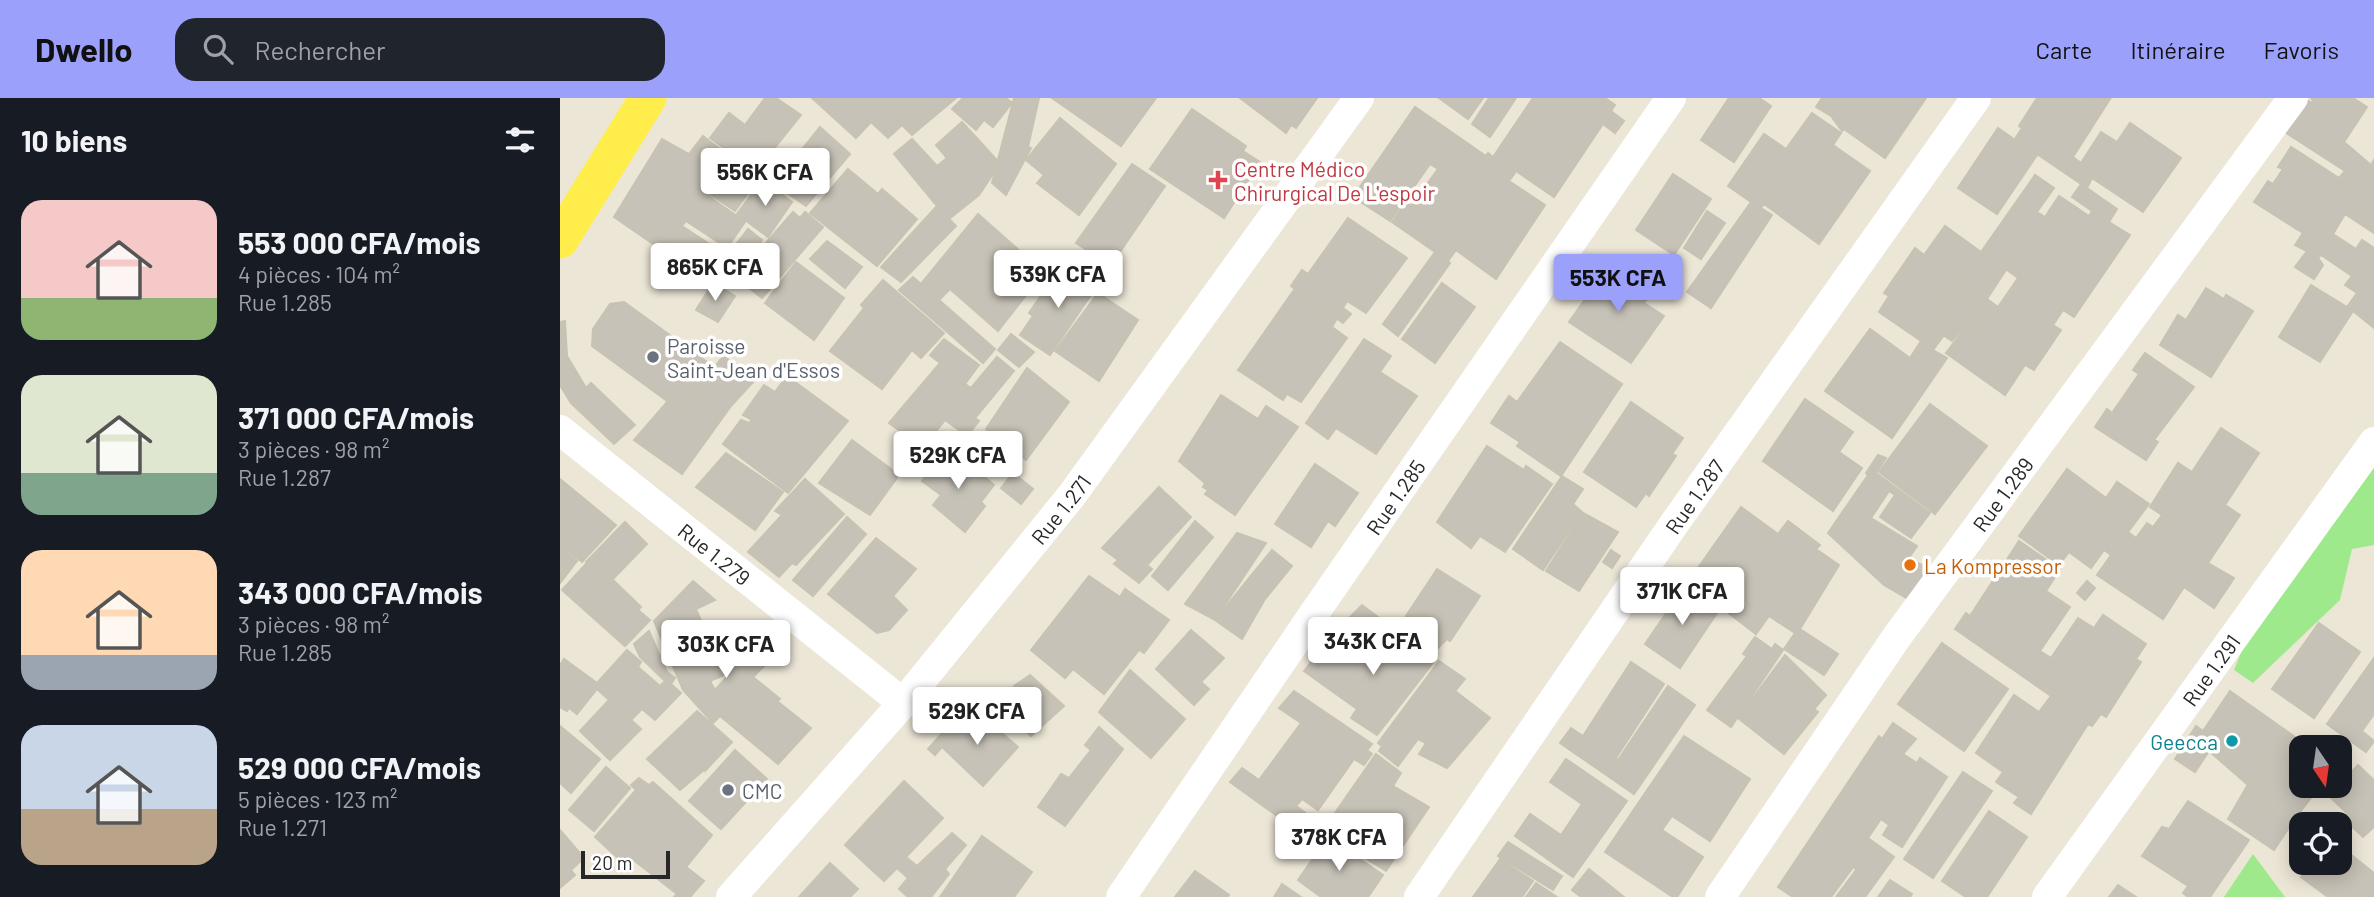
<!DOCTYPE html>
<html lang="fr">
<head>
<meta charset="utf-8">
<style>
	:root { --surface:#171b24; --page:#20242c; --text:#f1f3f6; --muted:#9ea1a6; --accent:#9ba0fa }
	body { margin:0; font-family:Barlow,sans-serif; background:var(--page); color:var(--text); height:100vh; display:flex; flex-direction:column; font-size:26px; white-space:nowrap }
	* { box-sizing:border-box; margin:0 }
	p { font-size:23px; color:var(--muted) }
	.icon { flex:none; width:38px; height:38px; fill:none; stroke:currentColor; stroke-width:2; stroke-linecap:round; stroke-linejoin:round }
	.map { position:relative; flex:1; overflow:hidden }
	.drawer { display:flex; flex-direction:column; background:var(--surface); width:560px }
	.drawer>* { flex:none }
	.needle { width:46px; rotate:167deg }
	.tools { position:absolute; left:1729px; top:637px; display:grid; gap:14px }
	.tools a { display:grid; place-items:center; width:63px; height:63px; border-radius:14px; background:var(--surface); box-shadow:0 4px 18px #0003; font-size:35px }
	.scale { position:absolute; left:21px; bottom:18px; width:89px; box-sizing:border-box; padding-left:7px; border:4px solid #272727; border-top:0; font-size:19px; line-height:24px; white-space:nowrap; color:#272727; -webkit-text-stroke:5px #fff; paint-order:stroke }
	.price { position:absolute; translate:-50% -60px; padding:0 16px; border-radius:7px; background:#fff; color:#222; font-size:23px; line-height:46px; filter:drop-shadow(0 2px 4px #0008) }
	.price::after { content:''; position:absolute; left:50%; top:42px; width:21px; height:16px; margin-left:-10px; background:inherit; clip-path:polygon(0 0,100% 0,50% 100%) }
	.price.active { background:var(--accent); color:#111 }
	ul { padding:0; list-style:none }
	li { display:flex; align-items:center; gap:21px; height:175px; padding:0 21px }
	li span { display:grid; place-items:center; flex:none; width:196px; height:140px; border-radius:21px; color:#555 }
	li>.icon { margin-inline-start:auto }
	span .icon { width:84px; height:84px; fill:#fffc; stroke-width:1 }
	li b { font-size:30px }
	h2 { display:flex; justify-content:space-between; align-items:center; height:84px; padding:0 21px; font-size:30px }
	header { display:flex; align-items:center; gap:42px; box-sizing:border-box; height:98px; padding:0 35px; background:var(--accent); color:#111 }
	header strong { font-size:33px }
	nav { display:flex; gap:38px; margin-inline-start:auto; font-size:24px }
	.search { width:490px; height:63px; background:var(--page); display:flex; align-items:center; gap:18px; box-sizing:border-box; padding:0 24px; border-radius:21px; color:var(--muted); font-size:26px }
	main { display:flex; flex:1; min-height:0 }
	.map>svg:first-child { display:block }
	.green { fill:#9fe98d }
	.building { fill:#c7c2b7; stroke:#c7c2b1; stroke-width:2 }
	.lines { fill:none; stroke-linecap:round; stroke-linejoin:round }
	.minor { stroke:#fff; stroke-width:30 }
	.major { stroke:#feed4a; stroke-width:37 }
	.health-dot { fill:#e0444e; stroke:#fff; stroke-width:2.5 }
	.worship-dot { fill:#6b7280; stroke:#fff; stroke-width:2.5 }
	.food-dot { fill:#e8710a; stroke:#fff; stroke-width:2.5 }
	.culture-dot { fill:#0f9aa8; stroke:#fff; stroke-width:2.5 }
	.labels { text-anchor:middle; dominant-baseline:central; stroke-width:7; stroke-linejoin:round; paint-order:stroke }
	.health-label { font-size:21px; fill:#be3a42; stroke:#fff; text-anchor:start }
	.worship-label { font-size:21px; fill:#5b616d; stroke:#fff; text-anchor:start }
	.street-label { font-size:21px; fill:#272727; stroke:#fff }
	.food-label { font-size:21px; fill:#c56008; stroke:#fff; text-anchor:start }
	.culture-label { font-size:21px; fill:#0d838f; stroke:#fff; text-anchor:end }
</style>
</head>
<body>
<header>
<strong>Dwello</strong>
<div class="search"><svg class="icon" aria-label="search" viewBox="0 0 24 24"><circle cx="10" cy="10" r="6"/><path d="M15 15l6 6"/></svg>Rechercher</div>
<nav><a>Carte</a><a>Itinéraire</a><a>Favoris</a></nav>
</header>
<main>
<section class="drawer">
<h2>10 biens<svg class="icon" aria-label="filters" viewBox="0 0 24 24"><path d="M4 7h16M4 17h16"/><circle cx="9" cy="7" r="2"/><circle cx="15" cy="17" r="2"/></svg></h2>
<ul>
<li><span style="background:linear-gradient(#f6c9c9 70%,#8fb573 0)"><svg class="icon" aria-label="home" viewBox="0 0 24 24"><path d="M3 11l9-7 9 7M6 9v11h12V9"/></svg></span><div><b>553 000 CFA/mois</b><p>4 pièces · 104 m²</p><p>Rue 1.285</p></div></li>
<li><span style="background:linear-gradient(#dfe7d0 70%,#7fa58c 0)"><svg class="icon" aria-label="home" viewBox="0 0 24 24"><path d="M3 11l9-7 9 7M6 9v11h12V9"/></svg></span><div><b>371 000 CFA/mois</b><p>3 pièces · 98 m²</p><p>Rue 1.287</p></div></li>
<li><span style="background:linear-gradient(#ffd9b3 75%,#9aa5b1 0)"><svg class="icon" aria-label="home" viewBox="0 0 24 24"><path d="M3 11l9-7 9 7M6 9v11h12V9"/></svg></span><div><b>343 000 CFA/mois</b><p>3 pièces · 98 m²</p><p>Rue 1.285</p></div></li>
<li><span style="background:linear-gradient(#c9d6e8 60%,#b9a48a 0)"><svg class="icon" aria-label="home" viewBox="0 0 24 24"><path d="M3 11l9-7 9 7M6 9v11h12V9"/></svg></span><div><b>529 000 CFA/mois</b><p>5 pièces · 123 m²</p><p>Rue 1.271</p></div></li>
</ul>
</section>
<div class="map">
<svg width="1814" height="799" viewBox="0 0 1814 799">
	<rect width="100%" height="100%" fill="#ece6d7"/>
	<g class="green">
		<polygon points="1814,351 1814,447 1792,451 1780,502 1693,585 1674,572 1684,547"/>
		<polygon points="1693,756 1725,799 1664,799"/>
	</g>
	<g class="building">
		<polygon points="205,0 216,0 241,17 196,73 150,40 169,15 185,27"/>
		<polygon points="252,0 396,0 352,37 342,27 328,40 311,24 296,40"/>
		<polygon points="403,0 446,0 452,5 433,29 424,22 416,32 392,11"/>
		<polygon points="454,0 479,0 468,49 471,50 446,97 432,85"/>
		<polygon points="492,0 596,0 561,48"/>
		<polygon points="680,0 757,0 736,30 731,27 726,35"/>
		<polygon points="879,0 923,0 908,21"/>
		<polygon points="929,0 956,0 930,39 912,26"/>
		<polygon points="973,0 1045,0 1055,7 1051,13 1064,23 1055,35 1043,26 994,99 953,71 955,75 949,83 985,107 936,181 896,152 888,163 890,165 838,238 823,226 875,154 832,124 846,104 851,108 878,71 870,66 830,123 793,99 855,9 926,58 928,55 933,59"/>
		<polygon points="1169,0 1199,0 1211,8 1174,64 1141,42"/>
		<polygon points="1262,0 1366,0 1325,60 1284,31 1282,33 1271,18 1256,9"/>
		<polygon points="1477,0 1550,1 1513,59 1521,65 1541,34 1557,44 1570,25 1621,60 1583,114 1532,80 1527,90 1557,111 1549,124 1570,137 1514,219 1503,212 1493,227 1501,232 1474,272 1465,267 1445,297 1386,255 1427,201 1438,209 1458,180 1443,169 1433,185 1428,182 1420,195 1402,183 1371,229 1384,237 1373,252 1387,260 1332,340 1265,293 1310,231 1350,260 1361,243 1319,214 1329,198 1324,195 1355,150 1364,157 1385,128 1421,154 1475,77 1494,90 1477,114 1485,119 1499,98 1529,118 1532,113 1512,99 1521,86 1455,41 1462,30 1459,28"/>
		<polygon points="1743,0 1752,5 1753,2 1751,0 1793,0 1807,9 1784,44 1811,67 1814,62 1814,135 1785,116 1773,136 1796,151 1802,142 1814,150 1814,230 1793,213 1760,264 1719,239 1751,187 1787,209 1797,195 1785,187 1792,178 1761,157 1758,160 1763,167 1754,181 1735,169 1747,153 1735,147 1743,135 1694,104 1708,83 1713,86 1723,71 1718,69 1731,49 1779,80 1785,73 1720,31"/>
		<polygon points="632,11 686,48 683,53 700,64 664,120 590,71"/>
		<polygon points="1252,15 1281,35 1273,47 1310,73 1259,146 1204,106 1201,110 1212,117 1151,210 1127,194 1191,104 1168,88 1204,36 1226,51"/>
		<polygon points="500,20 556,66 519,117 477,85 484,77 466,62"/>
		<polygon points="402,24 436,61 435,73 419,97 389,121 396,128 341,184 321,169 377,108 334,56 352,41 377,68 387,60 376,47"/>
		<polygon points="260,29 290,56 246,108 214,86"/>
		<polygon points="1438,30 1477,57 1437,116 1398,90"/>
		<polygon points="143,38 161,52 157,57 196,84 175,113 147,94 160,76 156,73 143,94 185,124 167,150 126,123 122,128 163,155 151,171 108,143 102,152 54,119 102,41 129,56"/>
		<polygon points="572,66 605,88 551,167 516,145"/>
		<polygon points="288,71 318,96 322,91 357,121 317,168 250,115"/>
		<polygon points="1113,76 1151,101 1114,157 1076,132"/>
		<polygon points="202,82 232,104 208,139 177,116"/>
		<polygon points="1147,113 1165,125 1141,161 1124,150"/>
		<polygon points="233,114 240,120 245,114 263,129 202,200 160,167 188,131 202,142 199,147 207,154 209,152 204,147"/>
		<polygon points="418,116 461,154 447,171 470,192 438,233 390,191 379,202 435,251 423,265 339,192 353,179 361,186"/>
		<polygon points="788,120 847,160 806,215 787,203 783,210 791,216 783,225 731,188 742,172 748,176"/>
		<polygon points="267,143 302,169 285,190 250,161"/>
		<polygon points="236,164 284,200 254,242 205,205"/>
		<polygon points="505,166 537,188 490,257 460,237 473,218 469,215 482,196 486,198 500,178 497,175"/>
		<polygon points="1050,166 1092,194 1084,205 1104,218 1071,265 1009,224"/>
		<polygon points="1443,169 1446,172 1427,201 1392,243 1371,229 1402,183 1420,195 1428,182 1433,185"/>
		<polygon points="323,182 384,235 361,260 352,252 322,291 270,253 304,210 301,207"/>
		<polygon points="153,185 175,198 158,224 136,212"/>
		<polygon points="882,185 915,209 875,265 842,241"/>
		<polygon points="1646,190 1664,201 1666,197 1693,213 1651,279 1600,247 1618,217 1626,222"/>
		<polygon points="734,192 776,222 772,229 787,240 741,304 727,296 723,302 678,272"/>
		<polygon points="538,195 578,222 539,283 495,253"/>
		<polygon points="64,204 154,269 121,313 32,248 33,231 50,206"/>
		<polygon points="5,223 7,258 26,290 31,285 75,327 54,346 11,305 0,287 0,224"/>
		<polygon points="451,236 474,254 459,269 438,252"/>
		<polygon points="384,241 419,267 405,286 411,290 437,259 454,273 415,320 419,323 407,338 385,322 363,349 329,325 380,265 370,257"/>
		<polygon points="804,241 831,258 820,274 857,298 816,356 776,330 768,341 746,325"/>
		<polygon points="1000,244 1062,286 1001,378 957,348 960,344 931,325 949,298 957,304"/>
		<polygon points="1585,255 1634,289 1594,342 1598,344 1586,362 1535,329 1547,311 1552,315 1579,276 1573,272"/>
		<polygon points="163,258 196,281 171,308 122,376 74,342 107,304 121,313"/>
		<polygon points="467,270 509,304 466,362 426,331"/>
		<polygon points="227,278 288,323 228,395 163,346 181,322 189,325 192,322 183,317 204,287 215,294"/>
		<polygon points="661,297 698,321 706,308 738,329 675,417 645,396 648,392 643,389 645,385 619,363"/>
		<polygon points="1245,301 1293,334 1279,354 1302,370 1273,413 1203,363"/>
		<polygon points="1071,304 1123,340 1112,356 1116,358 1089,398 1086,395 1076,409 1024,374"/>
		<polygon points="1370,306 1427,348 1375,416 1319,374"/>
		<polygon points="1661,330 1699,355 1665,407 1680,417 1648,465 1674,480 1654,510 1624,489 1603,521 1537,477 1551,457 1544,452 1531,470 1509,454 1499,467 1459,438 1507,371 1546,400 1557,384 1589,406 1568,434 1576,440 1587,425 1593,429 1602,417 1590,409 1618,365 1632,374"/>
		<polygon points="292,342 339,377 310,417 259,385"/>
		<polygon points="927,348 964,372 966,368 992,386 945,454 920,438 911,450 877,424"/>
		<polygon points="166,355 223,394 195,432 136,389"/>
		<polygon points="383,355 404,369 407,365 434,387 421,404 425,408 405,434 373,407 381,397 362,383"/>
		<polygon points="1318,357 1326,360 1316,375 1370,415 1351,440 1320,419 1335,397 1329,393 1311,420 1357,448 1348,461 1369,470 1348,501 1324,487 1268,435 1308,377 1306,375"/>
		<polygon points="755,366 798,395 775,428 768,423 751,449 715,426"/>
		<polygon points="453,375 473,391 461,406 441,390"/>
		<polygon points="1002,378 1023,391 1013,406 1022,414 983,472 953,451"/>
		<polygon points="0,381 56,427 22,464 0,447"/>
		<polygon points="245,381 284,416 236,467 232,465 219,479 188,454 222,417 215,413"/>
		<polygon points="599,389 631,419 587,467 592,471 579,485 554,466 558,462 542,450"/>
		<polygon points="1181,409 1218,436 1228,423 1260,447 1256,451 1279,467 1240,531 1278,556 1264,577 1224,551 1235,535 1209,518 1196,536 1128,484"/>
		<polygon points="1023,415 1058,434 1019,493 986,473"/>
		<polygon points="287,419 306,436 253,498 233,482"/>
		<polygon points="635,423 653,439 608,492 592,478"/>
		<polygon points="65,424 87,446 48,486 26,464"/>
		<polygon points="677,435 706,445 655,522 625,506"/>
		<polygon points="316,440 356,471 333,498 347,512 329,532 317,535 268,496"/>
		<polygon points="1459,443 1500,471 1486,493 1510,509 1480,553 1491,560 1518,520 1534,530 1543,517 1586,546 1576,561 1581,564 1546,619 1541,616 1532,628 1528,626 1471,716 1454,705 1459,699 1436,684 1443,674 1416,655 1454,597 1479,614 1491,598 1395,531 1406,515 1410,518"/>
		<polygon points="0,449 17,463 0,485"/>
		<polygon points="712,452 732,468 705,501 682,541 655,522"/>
		<polygon points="1051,452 1060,458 1052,470 1043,464"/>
		<polygon points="26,466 48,486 51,480 81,509 78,512 90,522 65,548 2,492"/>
		<polygon points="877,471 920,498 890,543 887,541 878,550 846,529 851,522 846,518"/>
		<polygon points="529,478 560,499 565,491 609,522 584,555 579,552 544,596 513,571 505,580 471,552"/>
		<polygon points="133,483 155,502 136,511 164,577 150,583 155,592 196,547 212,560 193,579 220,601 217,603 251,630 218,666 160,618 153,625 123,592 94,523"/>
		<polygon points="1527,483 1535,490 1525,502 1517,495"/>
		<polygon points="1125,488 1159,512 1120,570 1085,546"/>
		<polygon points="802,507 835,532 826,544 790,519"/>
		<polygon points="1759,525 1800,554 1754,620 1712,591"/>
		<polygon points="797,531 801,531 833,552 844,539 876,561 817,637 791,620 797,611 744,573 760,553 778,565"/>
		<polygon points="631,532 664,560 641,584 649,591 634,607 596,571"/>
		<polygon points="89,533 107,574 115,580 111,586 121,595 95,622 82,611 71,622 81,631 50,662 20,633 49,602 37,591 17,616 9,610 7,613 0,609 0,567 4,561 37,585 67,552 81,564 78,569 100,588 105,583 80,559 74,546"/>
		<polygon points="1195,539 1212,551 1215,546 1223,552 1171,629 1147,612 1187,558 1183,556"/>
		<polygon points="1382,545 1448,591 1404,653 1338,606"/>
		<polygon points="1225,557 1266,597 1254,611 1258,614 1224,656 1178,620"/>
		<polygon points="1814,560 1814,616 1802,633 1814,643 1806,654 1767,626"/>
		<polygon points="879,563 905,581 895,593 930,620 887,670 859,656 866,645 858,641 838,668 819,653 822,648 818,645"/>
		<polygon points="1071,564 1104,586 1056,660 1058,662 1108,588 1135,607 1074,696 1000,645 1011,630 1023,638"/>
		<polygon points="570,572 625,621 591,660 539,614"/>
		<polygon points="470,577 504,608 471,638 449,615 464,599 454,588"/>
		<polygon points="734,593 812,646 807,652 812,656 804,667 794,661 758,712 742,701 736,708 754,721 745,738 670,684 682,670 699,682 741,625 719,610"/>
		<polygon points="1670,593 1725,632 1688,687 1649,653 1635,674 1615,661 1636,628 1643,633"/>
		<polygon points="414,611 458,649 423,688 382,649 375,657 368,651 385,632 392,637"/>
		<polygon points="137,613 172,644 145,673 144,672 120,692 87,661"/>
		<polygon points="1333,625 1356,641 1343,656 1357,665 1360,660 1387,679 1342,749 1323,737 1329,727 1321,721 1308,740 1334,759 1305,799 1276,799 1296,772 1294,768 1271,799 1233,799 1218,789 1319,638 1322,641"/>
		<polygon points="0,628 40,661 11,695 0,685"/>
		<polygon points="539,629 563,651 505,728 478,709 501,676 509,680 531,652 525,647"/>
		<polygon points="1725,632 1749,649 1741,649 1741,688 1760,688 1734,722 1686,690"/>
		<polygon points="1124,638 1190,681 1150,743 1112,718 1102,732 1143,759 1117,799 1113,799 1045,754"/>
		<polygon points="175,652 207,681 161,731 129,703"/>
		<polygon points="816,656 841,675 833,688 869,709 826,773 767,736 774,725 770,722"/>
		<polygon points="1006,661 1067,703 1013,779 955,738 970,716 1001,737 1022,706 990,684"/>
		<polygon points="1798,667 1814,682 1814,729 1803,739 1787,724 1791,719 1769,698"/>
		<polygon points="46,669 70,690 34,733 9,712"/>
		<polygon points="1403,674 1432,693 1373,780 1344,761"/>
		<polygon points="79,680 89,687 93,684 152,737 126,769 144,783 130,799 114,799 117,796 71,760 64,766 35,739 76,692 71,687"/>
		<polygon points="344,683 383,720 346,759 357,768 392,735 406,747 385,771 389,776 371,799 348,799 339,791 348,780 337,770 324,783 285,747"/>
		<polygon points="1686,690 1734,722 1714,752 1668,721"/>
		<polygon points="1628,703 1689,742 1650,799 1628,799 1623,795 1628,788 1582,758 1602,729 1609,731"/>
		<polygon points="1429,713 1467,739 1427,799 1406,799 1382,783"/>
		<polygon points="0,732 24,760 11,772 15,777 0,790"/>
		<polygon points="422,738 472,774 454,799 380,799"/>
		<polygon points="768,739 823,777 808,799 761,799 738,782"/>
		<polygon points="948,744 1002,778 993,792 938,758"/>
		<polygon points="1780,748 1814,775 1814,799 1768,799 1741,779 1752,765 1780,765"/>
		<polygon points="940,761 973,783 962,799 913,799"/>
		<polygon points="270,765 298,791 290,799 239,799"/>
		<polygon points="1029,771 1064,799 1021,799 1012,792"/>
		<polygon points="635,773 669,797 667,799 615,799"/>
		<polygon points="1330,782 1352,796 1350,799 1318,799"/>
		<polygon points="976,785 997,799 966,799"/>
		<polygon points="722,786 741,799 714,799"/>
		<polygon points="1558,787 1576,799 1549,799"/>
	</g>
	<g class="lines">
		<g class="minor">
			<path id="s1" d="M 0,332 L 343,605"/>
			<path id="s2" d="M 171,799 L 343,605 L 512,397 L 799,0"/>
			<path id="s3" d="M 561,799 L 755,514 L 1111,0"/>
			<path id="s4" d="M 859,799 L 1114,426 L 1416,0"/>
			<path id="s5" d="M 1160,799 L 1336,540 L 1733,0"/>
			<path id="s6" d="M 1487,799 L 1814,344"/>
		</g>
		<polyline class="major" points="0,142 88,0"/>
	</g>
	<path class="health-dot" d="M654.5 71.5h7v7h7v7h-7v7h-7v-7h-7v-7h7z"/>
	<g class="worship-dot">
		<circle cx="93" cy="259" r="7"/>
		<circle cx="168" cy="692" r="7"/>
	</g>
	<circle class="food-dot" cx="1350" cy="467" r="7"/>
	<circle class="culture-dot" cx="1672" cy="643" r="7"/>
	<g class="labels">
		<g class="health-label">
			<text x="674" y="70">Centre Médico<tspan x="674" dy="24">Chirurgical De L'espoir</tspan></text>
		</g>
		<g class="worship-label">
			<text x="107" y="247">Paroisse<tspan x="107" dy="24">Saint-Jean d'Essos</tspan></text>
			<text x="182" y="692">CMC</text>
		</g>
		<g class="street-label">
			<text stroke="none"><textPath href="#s5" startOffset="492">Rue 1.289</textPath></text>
			<text stroke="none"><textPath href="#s4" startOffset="486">Rue 1.287</textPath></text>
			<text stroke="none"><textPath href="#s3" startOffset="485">Rue 1.285</textPath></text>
			<text stroke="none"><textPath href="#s2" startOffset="509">Rue 1.271</textPath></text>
			<text stroke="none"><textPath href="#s1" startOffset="198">Rue 1.279</textPath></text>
			<text stroke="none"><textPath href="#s6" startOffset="280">Rue 1.291</textPath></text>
		</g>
		<g class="food-label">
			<text x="1364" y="467">La Kompressor</text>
		</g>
		<g class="culture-label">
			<text x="1658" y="643">Geecca</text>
		</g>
	</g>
</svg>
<div class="tools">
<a><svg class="needle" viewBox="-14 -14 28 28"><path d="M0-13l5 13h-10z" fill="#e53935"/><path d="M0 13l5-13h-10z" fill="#9ea1a6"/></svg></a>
<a><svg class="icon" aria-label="locate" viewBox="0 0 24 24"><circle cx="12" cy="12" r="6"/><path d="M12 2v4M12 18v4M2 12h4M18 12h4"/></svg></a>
</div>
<div class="scale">20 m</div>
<b class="price" style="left:205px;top:110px">556K CFA</b>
<b class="price" style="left:155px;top:205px">865K CFA</b>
<b class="price" style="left:498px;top:212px">539K CFA</b>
<b class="price active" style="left:1058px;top:216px">553K CFA</b>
<b class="price" style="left:398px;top:393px">529K CFA</b>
<b class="price" style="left:1122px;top:529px">371K CFA</b>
<b class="price" style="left:813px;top:579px">343K CFA</b>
<b class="price" style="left:166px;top:582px">303K CFA</b>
<b class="price" style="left:417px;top:649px">529K CFA</b>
<b class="price" style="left:779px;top:775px">378K CFA</b>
</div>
</main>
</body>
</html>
